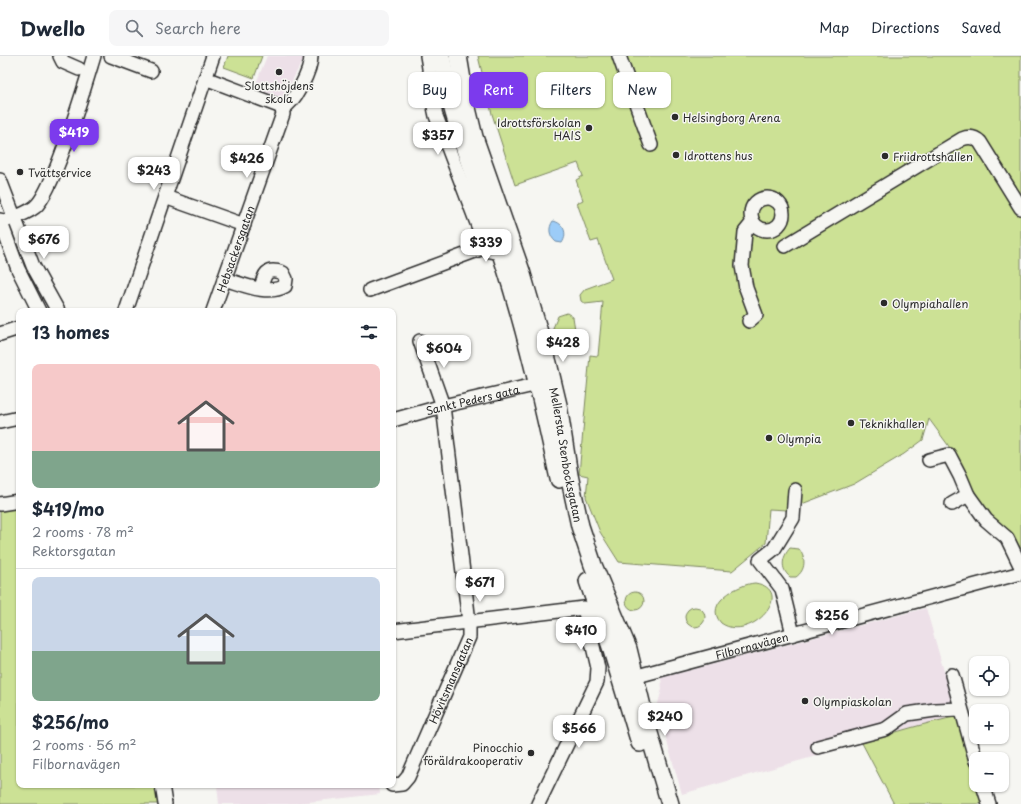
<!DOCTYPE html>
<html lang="en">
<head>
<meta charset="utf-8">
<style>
	:root { --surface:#fff; --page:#f6f6f7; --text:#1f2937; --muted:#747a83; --line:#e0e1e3; --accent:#7c3aed }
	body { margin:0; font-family:"Playpen Sans",sans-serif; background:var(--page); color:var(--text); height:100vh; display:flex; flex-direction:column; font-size:15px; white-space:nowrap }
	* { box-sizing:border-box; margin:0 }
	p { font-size:13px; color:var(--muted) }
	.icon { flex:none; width:22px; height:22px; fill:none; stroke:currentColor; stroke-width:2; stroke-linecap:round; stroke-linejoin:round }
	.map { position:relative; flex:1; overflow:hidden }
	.side { position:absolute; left:16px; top:252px; width:380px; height:480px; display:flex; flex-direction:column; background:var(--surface); border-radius:8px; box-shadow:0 1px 3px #0004 }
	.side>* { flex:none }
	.hud { position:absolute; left:408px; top:16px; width:380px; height:36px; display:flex; gap:8px }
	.tools { position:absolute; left:969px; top:600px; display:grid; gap:8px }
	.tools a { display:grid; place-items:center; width:40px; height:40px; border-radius:8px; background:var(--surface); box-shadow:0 1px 3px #0004; font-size:20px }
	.price { position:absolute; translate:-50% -34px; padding:0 9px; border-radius:8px; background:#fff; color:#222; font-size:13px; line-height:26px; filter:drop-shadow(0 1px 2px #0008) }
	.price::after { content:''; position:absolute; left:50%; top:24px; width:12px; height:9px; margin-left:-6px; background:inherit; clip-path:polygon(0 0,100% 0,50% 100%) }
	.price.selected { background:var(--accent); color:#fff }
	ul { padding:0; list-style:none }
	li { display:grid; align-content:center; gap:8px; height:212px; padding:0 16px }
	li+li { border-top:1px solid var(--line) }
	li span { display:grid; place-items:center; height:124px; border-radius:8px; color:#555 }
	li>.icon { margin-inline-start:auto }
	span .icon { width:72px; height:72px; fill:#fffc; stroke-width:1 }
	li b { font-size:17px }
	h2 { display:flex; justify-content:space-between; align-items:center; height:48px; padding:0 16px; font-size:17px }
	.tag { padding:0 14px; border-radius:8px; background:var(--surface); box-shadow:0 1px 3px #0004; font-size:14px; line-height:36px }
	.tag.selected { background:var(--accent); color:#fff }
	header { display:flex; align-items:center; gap:24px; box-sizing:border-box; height:56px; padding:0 20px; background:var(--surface); border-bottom:1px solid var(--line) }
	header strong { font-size:19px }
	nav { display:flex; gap:22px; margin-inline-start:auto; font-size:14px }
	.search { width:280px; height:36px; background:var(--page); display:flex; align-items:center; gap:10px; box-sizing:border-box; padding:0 14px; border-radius:8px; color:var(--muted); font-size:15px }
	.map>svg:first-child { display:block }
	.built { fill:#ede0e8 }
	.green { fill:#cce195; stroke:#7c8660 }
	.water { fill:#9cccf8; stroke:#6f8ca6 }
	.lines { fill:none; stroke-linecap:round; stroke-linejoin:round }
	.minor-casing { stroke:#2b2b2b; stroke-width:16 }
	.major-casing { stroke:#2b2b2b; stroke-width:20 }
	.minor { stroke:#f6f6f2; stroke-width:13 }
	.major { stroke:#f6f6f2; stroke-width:17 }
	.poi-dot { fill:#2b2b2b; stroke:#f6f6f2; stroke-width:1.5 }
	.labels { text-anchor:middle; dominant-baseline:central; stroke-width:3; stroke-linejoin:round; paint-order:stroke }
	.poi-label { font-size:11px; fill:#2b2b2b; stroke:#f6f6f2; text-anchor:start }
	.street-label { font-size:11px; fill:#2b2b2b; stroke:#f6f6f2 }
</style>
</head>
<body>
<header>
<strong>Dwello</strong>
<div class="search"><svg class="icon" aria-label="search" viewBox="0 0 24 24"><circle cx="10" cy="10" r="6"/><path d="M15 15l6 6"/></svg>Search here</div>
<nav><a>Map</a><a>Directions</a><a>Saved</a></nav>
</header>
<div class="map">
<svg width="1021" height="748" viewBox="0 0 1021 748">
	<rect width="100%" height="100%" fill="#f6f6f2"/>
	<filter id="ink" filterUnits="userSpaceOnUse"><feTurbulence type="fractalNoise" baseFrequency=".025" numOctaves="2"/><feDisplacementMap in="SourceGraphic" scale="8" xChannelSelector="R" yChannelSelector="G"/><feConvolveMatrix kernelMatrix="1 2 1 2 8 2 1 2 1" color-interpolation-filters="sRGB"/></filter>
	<g filter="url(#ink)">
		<g class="built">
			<polygon points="267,0 305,0 283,42 254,32"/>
			<polygon points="926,552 957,661 889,677 862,687 682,738 657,651 662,633 661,622"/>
			<polygon points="217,729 379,729 380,738 290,748 219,748"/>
		</g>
		<g class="green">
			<polygon points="228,0 262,0 254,22 224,11"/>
			<polygon points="478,0 1021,0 1021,493 1015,484 985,454 948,389 929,363 923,384 904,398 854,428 786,454 769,453 766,487 732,515 619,506 600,476 586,441 588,420 579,418 590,299 598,300 603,246 585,248 581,245 580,239 585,233 612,223 598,184 591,186 577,147 583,144 576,124 583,120 578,107 515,129 492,58"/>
			<polygon points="567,257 573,261 576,280 572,292 564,296 558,293 553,272 558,260"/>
			<polygon points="19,445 19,729 161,729 163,748 0,748 0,448"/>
			<path d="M 790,492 L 799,493 C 806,502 806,514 796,521 L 790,521 C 780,513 782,501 790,492 Z"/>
			<path d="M 755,527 C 798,534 750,588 721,567 C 703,547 739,528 755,527 Z"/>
			<circle cx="635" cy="545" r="9"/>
			<circle cx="695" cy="561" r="10"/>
			<path d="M 959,660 L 976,723 L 976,729 L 978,729 L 983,748 L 894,748 L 862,687 C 894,676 926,667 959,660 Z"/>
		</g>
		<path class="water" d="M 553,165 C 564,167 568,178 562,187 L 556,186 C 549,180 548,172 553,165 Z"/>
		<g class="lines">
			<defs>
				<g id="minor">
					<polyline points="60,0 63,6 79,13"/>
					<polyline points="111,0 151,15"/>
					<path d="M 427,0 C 431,20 431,40 436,60 L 486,191 L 490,195 L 501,197"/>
					<polyline points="619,0 651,89"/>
					<polyline points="205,22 279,50 282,53"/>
					<polyline points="0,124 33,210 58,255"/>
					<polyline points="165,141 244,169"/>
					<circle cx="767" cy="158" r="16"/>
					<polyline points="0,164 18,213 39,255"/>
					<path d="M 1,166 C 12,162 25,159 35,151 C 54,135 85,29 94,0"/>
					<path d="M 785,190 L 962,83 C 969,80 975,81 980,86 L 1021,152"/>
					<path d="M 224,223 C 242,228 267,240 285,230 L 286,223 L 283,217 C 266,211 264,218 261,233"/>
					<polyline points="370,234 486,191"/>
					<polyline points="126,255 213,0"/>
					<path id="s1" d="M 213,255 L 283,58 L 282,53 C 295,46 311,15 311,0"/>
					<polyline points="749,265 756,259 746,232 742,210 745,176 753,166"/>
					<polyline points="0,278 19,272"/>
					<path id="s2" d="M 393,364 L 443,350 L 547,326"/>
					<polyline points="0,366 19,362"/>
					<polyline points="929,404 949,399 960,420 968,439 986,464 1007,482 1021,511"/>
					<polyline points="0,448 19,445"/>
					<polyline points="952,448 968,439"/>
					<polyline points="393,575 584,552 598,612 597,626 538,748"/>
					<polyline points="793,578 782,533 760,504 774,493 793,462 795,434"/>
					<polyline points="952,619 976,705"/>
					<path id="s3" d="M 626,623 L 1021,517"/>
					<polyline points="818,691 886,673 907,658 935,654 961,653"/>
					<polyline points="162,729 165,748"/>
					<path id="s4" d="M 392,729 L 402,728 L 408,721 L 469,581 L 469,566 L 443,350 L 420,285"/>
					<polyline points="983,729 989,748"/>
				</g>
				<g id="major">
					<path d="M 441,0 C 453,69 479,131 501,197 C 525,270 543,347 559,423"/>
					<path id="s5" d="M 458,0 L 466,48 L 474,81 L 521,215 L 548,307 L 558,349 L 569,419 L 580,470 L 593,509 L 628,593 L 646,667 L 670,748"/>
					<polyline points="588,525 611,591 640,687"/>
				</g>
			</defs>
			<use href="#minor" class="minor-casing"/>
			<use href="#major" class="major-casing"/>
			<use href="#minor" class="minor"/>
			<use href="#major" class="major"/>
		</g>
	</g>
	<g class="poi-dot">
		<circle cx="279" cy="16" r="4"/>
		<circle cx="675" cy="61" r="4"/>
		<circle cx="589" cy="72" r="4"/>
		<circle cx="676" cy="99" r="4"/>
		<circle cx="885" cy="100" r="4"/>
		<circle cx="20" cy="116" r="4"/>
		<circle cx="884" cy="247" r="4"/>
		<circle cx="851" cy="367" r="4"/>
		<circle cx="769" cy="382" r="4"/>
		<circle cx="805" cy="645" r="4"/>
		<circle cx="531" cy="697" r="4"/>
	</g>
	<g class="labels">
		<g class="poi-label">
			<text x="279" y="29" text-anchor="middle">Slottshöjdens<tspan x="279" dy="13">skola</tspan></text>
			<text x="683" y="61">Helsingborg Arena</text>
			<text x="581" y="66" text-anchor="end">Idrottsförskolan<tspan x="581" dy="13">HAIS</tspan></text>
			<text x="684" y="99">Idrottens hus</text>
			<text x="893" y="100">Friidrottshallen</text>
			<text x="28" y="116">Tvättservice</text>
			<text x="892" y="247">Olympiahallen</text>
			<text x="859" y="367">Teknikhallen</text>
			<text x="777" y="382">Olympia</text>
			<text x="813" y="645">Olympiaskolan</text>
			<text x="523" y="691" text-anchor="end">Pinocchio<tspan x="523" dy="13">föräldrakooperativ</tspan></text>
		</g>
		<g class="street-label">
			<text stroke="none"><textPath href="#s1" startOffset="66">Hebsackersgatan</textPath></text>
			<text stroke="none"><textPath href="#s2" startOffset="82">Sankt Peders gata</textPath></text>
			<text stroke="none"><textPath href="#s5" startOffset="414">Mellersta Stenbocksgatan</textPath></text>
			<text stroke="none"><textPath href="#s3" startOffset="130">Filbornavägen</textPath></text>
			<text stroke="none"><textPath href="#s4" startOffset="125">Hövitsmansgatan</textPath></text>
		</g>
	</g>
</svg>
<div class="tools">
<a><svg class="icon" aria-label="locate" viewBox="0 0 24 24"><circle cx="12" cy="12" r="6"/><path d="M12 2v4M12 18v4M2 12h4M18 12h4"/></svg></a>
<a>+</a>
<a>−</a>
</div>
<b class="price selected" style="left:74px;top:97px">$419</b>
<b class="price" style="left:438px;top:100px">$357</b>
<b class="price" style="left:247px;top:123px">$426</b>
<b class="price" style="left:154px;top:135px">$243</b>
<b class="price" style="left:44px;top:204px">$676</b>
<b class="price" style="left:486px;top:207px">$339</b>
<b class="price" style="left:563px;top:307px">$428</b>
<b class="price" style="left:444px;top:313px">$604</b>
<b class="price" style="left:480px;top:547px">$671</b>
<b class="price" style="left:832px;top:580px">$256</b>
<b class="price" style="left:581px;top:595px">$410</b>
<b class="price" style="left:665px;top:681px">$240</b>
<b class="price" style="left:579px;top:693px">$566</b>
<div class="hud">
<a class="tag">Buy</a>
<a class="tag selected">Rent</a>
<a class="tag">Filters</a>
<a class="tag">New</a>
</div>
<section class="side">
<h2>13 homes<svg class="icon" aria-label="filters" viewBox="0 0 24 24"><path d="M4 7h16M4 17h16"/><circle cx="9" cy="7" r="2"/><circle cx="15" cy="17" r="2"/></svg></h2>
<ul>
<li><span style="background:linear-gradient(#f6c9c9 70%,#7fa58c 0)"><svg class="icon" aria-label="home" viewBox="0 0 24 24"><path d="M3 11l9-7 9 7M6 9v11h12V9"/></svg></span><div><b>$419/mo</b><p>2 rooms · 78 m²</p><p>Rektorsgatan</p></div></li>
<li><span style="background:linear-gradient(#c9d6e8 60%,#7fa58c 0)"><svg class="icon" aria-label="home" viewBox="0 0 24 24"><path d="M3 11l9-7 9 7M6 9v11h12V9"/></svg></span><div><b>$256/mo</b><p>2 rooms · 56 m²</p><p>Filbornavägen</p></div></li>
</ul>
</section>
</div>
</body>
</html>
